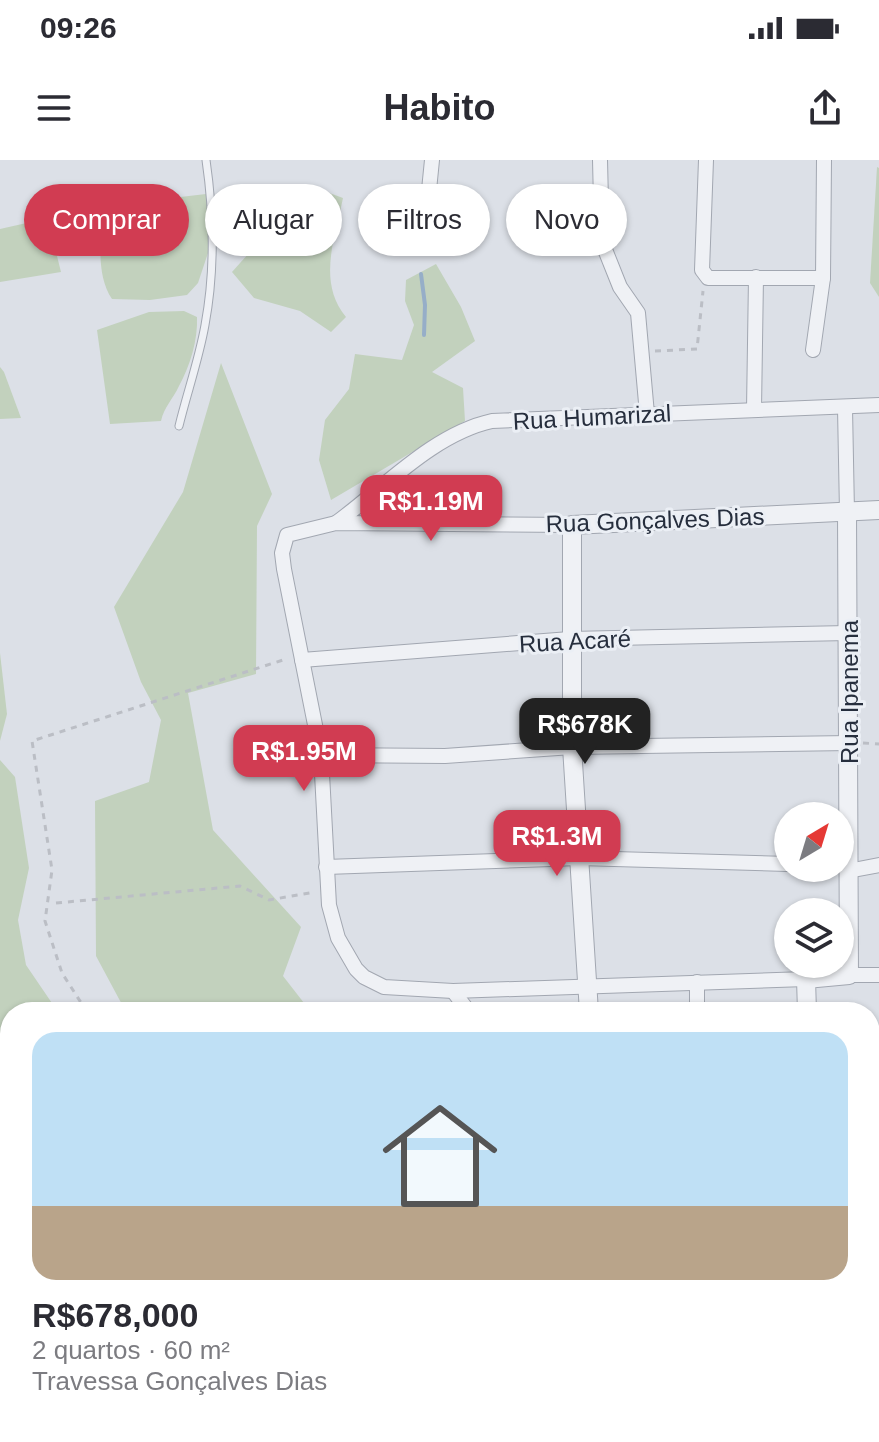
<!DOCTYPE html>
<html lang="pt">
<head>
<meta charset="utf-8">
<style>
	:root { --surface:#fff; --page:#f7f7f7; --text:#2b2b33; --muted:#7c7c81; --line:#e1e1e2; --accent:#d13c52 }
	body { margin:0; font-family:Arial,sans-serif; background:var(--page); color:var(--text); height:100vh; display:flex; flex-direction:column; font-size:30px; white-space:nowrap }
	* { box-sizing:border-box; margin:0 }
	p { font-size:26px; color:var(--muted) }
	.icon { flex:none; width:44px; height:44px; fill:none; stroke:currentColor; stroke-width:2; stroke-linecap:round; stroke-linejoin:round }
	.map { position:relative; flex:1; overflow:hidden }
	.sheet { position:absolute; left:0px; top:842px; width:880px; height:440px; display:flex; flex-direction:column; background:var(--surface); border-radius:32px 32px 0 0; box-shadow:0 2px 6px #0004 }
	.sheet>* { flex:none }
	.hud { position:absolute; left:24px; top:24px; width:832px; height:72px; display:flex; gap:16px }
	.needle { width:52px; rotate:38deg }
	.fabs { position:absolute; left:774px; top:642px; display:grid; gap:16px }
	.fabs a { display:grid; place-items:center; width:80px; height:80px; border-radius:50%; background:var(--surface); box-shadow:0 2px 6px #0004; font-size:40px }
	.price { position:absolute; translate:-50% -68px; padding:0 18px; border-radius:16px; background:var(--accent); color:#fff; font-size:26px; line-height:52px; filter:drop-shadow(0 2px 4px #0008) }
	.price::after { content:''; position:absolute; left:50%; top:48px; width:24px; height:18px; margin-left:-12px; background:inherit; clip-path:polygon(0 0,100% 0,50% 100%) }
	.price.current { background:#222; color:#fff }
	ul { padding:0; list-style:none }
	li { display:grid; align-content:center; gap:16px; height:424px; padding:0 32px }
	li+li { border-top:2px solid var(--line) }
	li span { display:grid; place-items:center; height:248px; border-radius:24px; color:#555 }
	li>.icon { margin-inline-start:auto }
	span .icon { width:144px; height:144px; fill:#fffc; stroke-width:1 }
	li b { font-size:34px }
	.chip { padding:0 28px; border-radius:36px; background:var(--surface); box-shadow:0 2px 6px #0004; font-size:28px; line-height:72px }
	.chip.current { background:var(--accent); color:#fff }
	.status { display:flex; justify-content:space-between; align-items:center; height:56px; padding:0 40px; background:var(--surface); direction:ltr }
	.status svg { height:22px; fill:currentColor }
	header { display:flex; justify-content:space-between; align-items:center; height:104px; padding:0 32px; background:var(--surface); font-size:36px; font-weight:700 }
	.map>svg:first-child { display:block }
	.green { fill:#c2d1bd }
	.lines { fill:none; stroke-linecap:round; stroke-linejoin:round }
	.stream { stroke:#96aec8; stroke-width:4 }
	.service-casing { stroke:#a2a7b1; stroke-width:9 }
	.minor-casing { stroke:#a2a7b1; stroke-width:16 }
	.tertiary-casing { stroke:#a2a7b1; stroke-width:20 }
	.path { stroke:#bbbec5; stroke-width:3; stroke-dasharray:6 6; stroke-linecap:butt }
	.service { stroke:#eff1f5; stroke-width:7 }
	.minor { stroke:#eff1f5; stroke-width:14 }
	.tertiary { stroke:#eff1f5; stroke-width:18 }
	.labels { text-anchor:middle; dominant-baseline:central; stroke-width:6; stroke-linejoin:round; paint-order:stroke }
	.street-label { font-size:24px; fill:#262e3d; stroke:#ebeff5 }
</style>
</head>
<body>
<div class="status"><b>09:26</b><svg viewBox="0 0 49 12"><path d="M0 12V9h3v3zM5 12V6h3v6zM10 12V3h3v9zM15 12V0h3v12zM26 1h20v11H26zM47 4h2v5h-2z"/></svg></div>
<header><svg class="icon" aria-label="menu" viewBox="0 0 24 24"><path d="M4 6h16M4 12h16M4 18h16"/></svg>Habito<svg class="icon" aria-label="share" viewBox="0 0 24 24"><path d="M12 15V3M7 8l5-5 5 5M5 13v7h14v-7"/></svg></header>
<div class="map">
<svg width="879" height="1282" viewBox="0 0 879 1282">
	<rect width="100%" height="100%" fill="#dce0e7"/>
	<g class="green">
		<polygon points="877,7 879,8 879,137 870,123"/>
		<path d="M 324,31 L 343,38 C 335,78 317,122 346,157 L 331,172 L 300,151 L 254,138 L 232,112 L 249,93 L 288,57 L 301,61 L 302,41 Z"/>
		<path d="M 206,34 L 213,78 L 198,123 L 187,135 L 150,140 L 112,139 C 95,114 101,75 103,46 Z"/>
		<polygon points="31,62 56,71 77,65 73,83 57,96 61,112 0,122 0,69"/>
		<polygon points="436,104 461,147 475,181 432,212 463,228 465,261 331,340 319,300 325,260 349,229 355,194 402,200 414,165 405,141 406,120"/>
		<path d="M 184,151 L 197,157 C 198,180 190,206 179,226 C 173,239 164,247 161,261 L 110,264 L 97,170 L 149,152 Z"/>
		<polygon points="221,203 272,334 257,366 256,514 188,533 213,670 301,767 283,816 311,852 126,852 96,796 95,641 149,622 161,560 141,522 114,447 183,332"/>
		<polygon points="0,207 4,212 21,258 0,259"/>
		<polygon points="0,493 7,554 0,581"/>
		<polygon points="0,600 15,617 29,708 18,760 26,805 58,852 10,852 10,1145 0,1134"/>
		<polygon points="148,1272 228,1272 212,1282 145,1282"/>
		<polygon points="372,1272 389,1272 393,1282 342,1282"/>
	</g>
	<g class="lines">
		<polyline class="stream" points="421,114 425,145 424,175"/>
		<defs>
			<path id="service" d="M 179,266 C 187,233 199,199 205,165 C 215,111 214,55 206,0"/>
			<g id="minor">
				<polyline points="600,0 602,82 620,127 638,153 647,254"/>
				<polyline points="706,0 702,110 708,118 823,118"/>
				<polyline points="427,50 432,0"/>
				<polyline points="813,190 823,118 824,0"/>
				<polyline points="845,248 847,352"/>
				<polyline points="754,249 756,117"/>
				<path d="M 336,363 C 384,328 433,274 492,261 L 879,245"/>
				<polyline points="572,365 336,363 287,375 282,393 284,409 321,595 329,745 338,778 356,809 364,817 384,827 453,831 806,819"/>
				<polyline points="302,500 570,479 848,473"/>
				<polyline points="321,595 445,596 572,587 850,583"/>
				<polyline points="326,707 579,698 788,704"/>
				<polyline points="848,711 879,705"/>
				<polyline points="849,815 879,815"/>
				<polyline points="697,822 697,852"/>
				<polyline points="453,831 469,852"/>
				<polyline points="870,1130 879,1129"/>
				<polyline points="870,1257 879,1253"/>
				<polyline points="407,1272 412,1282"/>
				<polyline points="519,1272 520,1282"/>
				<polyline points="711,1272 711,1282"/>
				<polyline points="310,1274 315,1272"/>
			</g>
			<g id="tertiary">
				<polyline points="589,852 572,587 572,365 879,350"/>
				<polyline points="807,852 806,819 849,815 847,352"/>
				<polyline points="601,1272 602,1282"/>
				<polyline points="824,1272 824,1282"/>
			</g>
		</defs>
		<use href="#service" class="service-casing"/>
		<use href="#minor" class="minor-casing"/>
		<use href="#tertiary" class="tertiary-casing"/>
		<g class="path">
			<polyline points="655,191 697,189 703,131"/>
			<polyline points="863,583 879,584"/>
			<polyline points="56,743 240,726 269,740 315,732"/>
			<polyline points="87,852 62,813 45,761 52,710 32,581 286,499"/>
			<polyline points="140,1282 153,1272"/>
		</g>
		<use href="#service" class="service"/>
		<use href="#minor" class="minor"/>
		<use href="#tertiary" class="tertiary"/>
	</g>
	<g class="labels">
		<g class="street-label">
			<text transform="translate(592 257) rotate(-3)">Rua Humarizal</text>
			<text transform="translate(655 360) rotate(-2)">Rua Gonçalves Dias</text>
			<text transform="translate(575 481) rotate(-3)">Rua Acaré</text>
			<text transform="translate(849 532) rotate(-90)">Rua Ipanema</text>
		</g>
	</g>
</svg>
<div class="fabs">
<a><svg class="needle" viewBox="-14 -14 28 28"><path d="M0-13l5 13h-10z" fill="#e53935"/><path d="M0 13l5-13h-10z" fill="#7c7c81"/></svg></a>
<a><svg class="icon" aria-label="layers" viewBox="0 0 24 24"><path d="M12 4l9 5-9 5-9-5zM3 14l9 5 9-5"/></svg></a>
</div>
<b class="price" style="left:431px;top:383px">R$1.19M</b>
<b class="price current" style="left:585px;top:606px">R$678K</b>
<b class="price" style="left:304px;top:633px">R$1.95M</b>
<b class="price" style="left:557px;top:718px">R$1.3M</b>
<div class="hud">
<a class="chip current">Comprar</a>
<a class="chip">Alugar</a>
<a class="chip">Filtros</a>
<a class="chip">Novo</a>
</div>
<section class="sheet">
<ul>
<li><span style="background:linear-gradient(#bfe0f5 70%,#b9a48a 0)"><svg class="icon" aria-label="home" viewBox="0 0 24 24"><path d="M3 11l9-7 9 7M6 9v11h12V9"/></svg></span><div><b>R$678,000</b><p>2 quartos · 60 m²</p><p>Travessa Gonçalves Dias</p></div></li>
</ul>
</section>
</div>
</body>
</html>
